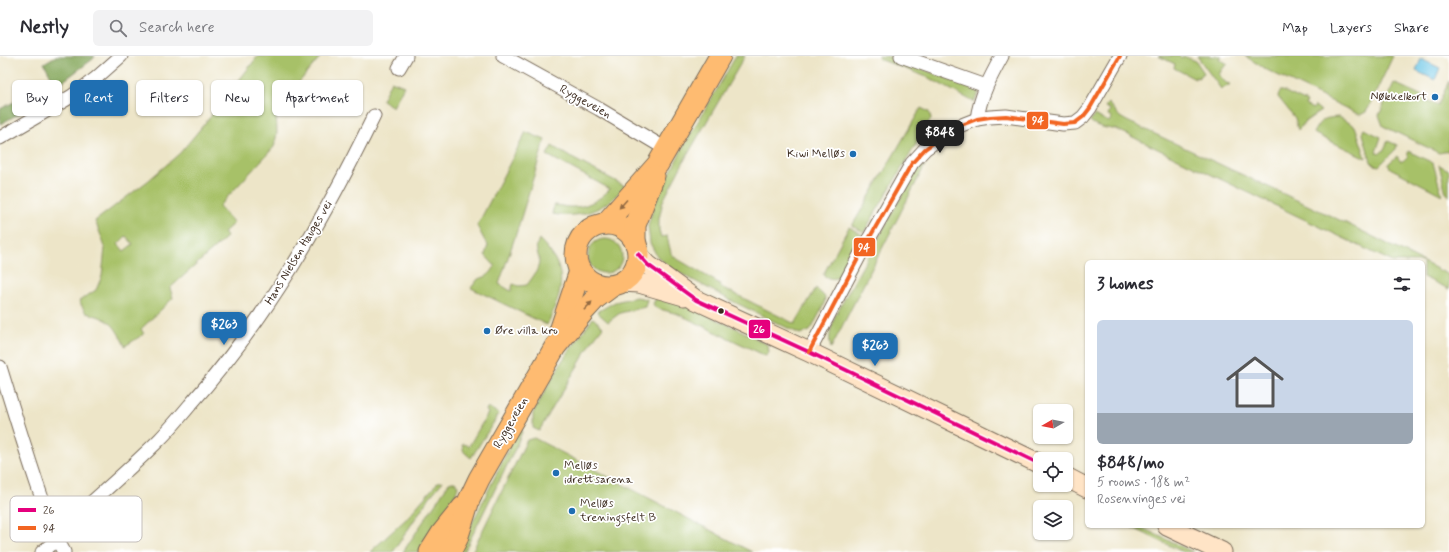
<!DOCTYPE html>
<html lang="en">
<head>
<meta charset="utf-8">
<style>
	:root { --surface:#fff; --page:#f2f2f3; --text:#2b2b33; --muted:#7c7c81; --line:#e1e1e2; --accent:#1f6fb2 }
	body { margin:0; font-family:Mynerve,sans-serif; background:var(--page); color:var(--text); height:100vh; display:flex; flex-direction:column; font-size:15px; white-space:nowrap }
	* { box-sizing:border-box; margin:0 }
	p { font-size:13px; color:var(--muted) }
	.icon { flex:none; width:22px; height:22px; fill:none; stroke:currentColor; stroke-width:2; stroke-linecap:round; stroke-linejoin:round }
	.map { position:relative; flex:1; overflow:hidden }
	.side { position:absolute; left:1085px; top:204px; width:340px; height:268px; display:flex; flex-direction:column; background:var(--surface); border-radius:6px; box-shadow:0 1px 3px #0004 }
	.side>* { flex:none }
	.hud { position:absolute; left:12px; top:24px; width:380px; height:36px; display:flex; gap:8px }
	.needle { width:26px; rotate:261deg }
	.tools { position:absolute; left:1033px; top:348px; display:grid; gap:8px }
	.tools a { display:grid; place-items:center; width:40px; height:40px; border-radius:6px; background:var(--surface); box-shadow:0 1px 3px #0004; font-size:20px }
	.price { position:absolute; translate:-50% -34px; padding:0 9px; border-radius:8px; background:var(--accent); color:#fff; font-size:13px; line-height:26px; filter:drop-shadow(0 1px 2px #0008) }
	.price::after { content:''; position:absolute; left:50%; top:24px; width:12px; height:9px; margin-left:-6px; background:inherit; clip-path:polygon(0 0,100% 0,50% 100%) }
	.price.on { background:#222; color:#fff }
	ul { padding:0; list-style:none }
	li { display:grid; align-content:center; gap:8px; height:212px; padding:0 12px }
	li span { display:grid; place-items:center; height:124px; border-radius:6px; color:#555 }
	li>.icon { margin-inline-start:auto }
	span .icon { width:72px; height:72px; fill:#fffc; stroke-width:1 }
	li b { font-size:17px }
	h2 { display:flex; justify-content:space-between; align-items:center; height:48px; padding:0 12px; font-size:17px }
	.pill { padding:0 14px; border-radius:6px; background:var(--surface); box-shadow:0 1px 3px #0004; font-size:14px; line-height:36px }
	.pill.on { background:var(--accent); color:#fff }
	header { display:flex; align-items:center; gap:24px; box-sizing:border-box; height:56px; padding:0 20px; background:var(--surface); border-bottom:1px solid var(--line) }
	header strong { font-size:19px }
	nav { display:flex; gap:22px; margin-inline-start:auto; font-size:14px }
	.search { width:280px; height:36px; background:var(--page); display:flex; align-items:center; gap:10px; box-sizing:border-box; padding:0 14px; border-radius:6px; color:var(--muted); font-size:15px }
	.map>svg:first-child { display:block }
	.green { fill:#a7c167; stroke:#717642; fill-rule:evenodd }
	.forest { fill:#85a75c; stroke:#60683d }
	.water { fill:#67c5e5; stroke:#517882 }
	.lines { fill:none; stroke-linecap:round; stroke-linejoin:round }
	.street-casing { stroke:#796b5a; stroke-width:15 }
	.secondary-casing { stroke:#796b5a; stroke-width:21 }
	.primary-casing { stroke:#796b5a; stroke-width:23 }
	.street { stroke:#fff; stroke-width:13 }
	.secondary { stroke:#ffe4c6; stroke-width:19 }
	.primary { stroke:#febb71; stroke-width:21 }
	.bus-1-casing { stroke:#fff; stroke-width:7 }
	.bus-2-casing { stroke:#fff; stroke-width:7 }
	.bus-1 { stroke:#e5007d; stroke-width:4 }
	.bus-2 { stroke:#f26522; stroke-width:4 }
	.oneway { fill:#936b43 }
	.poi-dot { fill:#1f6fb2; stroke:#fff; stroke-width:1.5 }
	.bus-dot { fill:#3b2a1e; stroke:#fff; stroke-width:1.5 }
	.labels { text-anchor:middle; dominant-baseline:central; stroke-width:3.5; stroke-linejoin:round; paint-order:stroke }
	.poi-label { font-size:12px; fill:#3b2a1e; stroke:#fff; text-anchor:start }
	.street-label { font-size:12px; fill:#3b2a1e; stroke:#fff }
	.key { fill:#fff; stroke:#c4bfbc; stroke-width:1 }
	.key-label { font-size:11px; fill:#3b2a1e }
	.line-badge { stroke:#fff; stroke-width:1.5 }
	.badge-label { font-size:11px; text-anchor:middle; font-weight:bold; fill:#fff }
</style>
</head>
<body>
<header>
<strong>Nestly</strong>
<div class="search"><svg class="icon" aria-label="search" viewBox="0 0 24 24"><circle cx="10" cy="10" r="6"/><path d="M15 15l6 6"/></svg>Search here</div>
<nav><a>Map</a><a>Layers</a><a>Share</a></nav>
</header>
<div class="map">
<svg width="1449" height="496" viewBox="0 0 1449 496">
	<rect width="100%" height="100%" fill="#fff"/>
	<filter id="ink" filterUnits="userSpaceOnUse"><feTurbulence type="fractalNoise" baseFrequency=".025" numOctaves="2"/><feDisplacementMap in="SourceGraphic" scale="8" xChannelSelector="R" yChannelSelector="G"/><feConvolveMatrix kernelMatrix="1 2 1 2 8 2 1 2 1" color-interpolation-filters="sRGB"/></filter>
	<filter id="wash" filterUnits="userSpaceOnUse"><feTurbulence type="fractalNoise" baseFrequency=".012" numOctaves="4" result="noise"/><feDisplacementMap in="SourceGraphic" scale="16" xChannelSelector="R" yChannelSelector="G"/><feGaussianBlur stdDeviation="0.9" result="paint"/><feColorMatrix in="noise" values="0 0 0 0 0 0 0 0 0 0 0 0 0 0 0 0 0 1.4 0 .05"/><feComposite in="paint" operator="in"/></filter>
	<g filter="url(#wash)">
		<rect width="100%" height="100%" fill="#ede5c8"/>
		<g class="green">
			<path d="M 258,0 L 321,0 L 276,54 L 277,77 L 274,91 L 219,150 L 234,167 L 224,176 L 227,181 L 170,232 L 173,242 L 141,273 L 144,278 L 125,290 C 114,268 111,263 86,257 L 79,245 L 96,234 L 102,220 L 105,192 L 102,182 L 95,165 L 149,124 L 180,97 L 211,60 ZM 126,180 L 133,188 L 124,195 L 118,188 Z"/>
			<polygon points="736,0 745,0 685,103 663,145 659,163 659,174 661,181 667,180 671,197 674,201 720,228 719,230 795,268 816,232 825,241 824,249 810,275 800,278 730,244 669,211 657,200 650,187 648,170 654,149 681,95"/>
			<polygon points="879,0 890,1 978,34 979,36 974,46 927,21 879,3"/>
			<polygon points="1158,0 1179,0 1182,2 1183,0 1196,5 1204,17 1198,22 1195,21 1195,23 1174,12 1175,8"/>
			<polygon points="1197,0 1221,0 1219,3 1228,8 1222,13 1219,19 1226,27 1231,28 1221,33"/>
			<polygon points="1245,0 1393,0 1369,51 1366,56 1360,59 1267,14"/>
			<polygon points="391,25 404,30 393,51 382,44"/>
			<polygon points="1449,25 1449,95 1439,97 1383,70 1379,59 1394,27 1427,42 1426,44 1438,49"/>
			<polygon points="1280,35 1283,35 1307,46 1305,49 1313,53 1315,50 1321,55 1306,65 1298,74 1295,62 1278,41"/>
			<path d="M 1108,47 L 1120,61 L 1127,65 L 1346,167 L 1449,219 L 1449,233 L 1423,221 L 1423,206 L 1393,206 L 1118,74 C 1109,72 1097,72 1090,65 L 1094,59 L 1109,66 L 1112,61 L 1108,59 L 1110,53 L 1105,51 Z"/>
			<polygon points="921,52 929,56 931,63 864,176 852,170"/>
			<path d="M 1339,61 L 1355,70 L 1366,102 L 1313,77 C 1321,63 1323,62 1339,61 Z"/>
			<polygon points="1364,73 1381,81 1376,96 1379,98 1383,95 1388,85 1397,89 1396,93 1379,110 1374,109 1371,106 1363,78 1363,75"/>
			<path d="M 526,76 L 545,84 L 516,178 L 499,228 L 511,235 L 513,228 L 519,230 L 527,229 C 532,222 539,214 539,205 C 538,194 534,194 539,183 C 569,213 564,233 547,269 L 471,232 L 478,223 C 487,221 491,218 495,210 L 485,199 L 488,189 C 483,184 481,176 477,170 Z"/>
			<path d="M 552,90 L 570,101 L 625,130 C 605,154 582,163 552,158 L 554,149 C 559,149 565,151 570,151 C 585,152 600,144 610,133 L 547,99 Z"/>
			<polygon points="1408,95 1433,107 1442,139 1390,112 1388,108 1397,100 1400,105 1403,105 1408,100"/>
			<path d="M 925,109 L 831,292 C 827,281 832,271 835,260 L 916,114 Z"/>
			<polygon points="1439,109 1449,114 1449,141 1446,137"/>
			<path d="M 849,171 L 863,179 L 840,220 C 834,224 829,223 823,219 Z"/>
			<circle cx="605" cy="200" r="17"/>
			<polygon points="660,238 738,273 768,289 769,297 766,300 678,258 656,252 653,248 655,244 657,243"/>
			<polygon points="636,241 647,243 645,251 620,257 608,266 597,256 615,246"/>
			<polygon points="593,262 603,271 593,284 539,375 533,372 533,357 562,305"/>
			<polygon points="488,351 499,358 471,402 464,396 462,390 463,388 469,390 488,357 486,354"/>
			<polygon points="520,370 522,376 515,393 464,496 458,496"/>
			<polygon points="534,382 752,496 472,496 527,384"/>
			<polygon points="443,425 429,442 393,496 370,496 406,463 438,426"/>
			<path d="M 452,426 L 455,426 L 458,430 C 455,446 431,480 422,496 L 403,496 L 449,427 Z"/>
			<polygon points="1129,470 1138,470 1193,496 1183,496"/>
		</g>
		<polygon class="forest" points="56,0 95,0 93,3 62,26 54,34 39,43 37,48 0,68 0,53 54,26 44,7"/>
		<polygon class="water" points="1421,3 1440,12 1435,24 1416,15"/>
	</g>
	<g filter="url(#ink)">
		<g class="lines">
			<defs>
				<g id="street">
					<polyline points="503,0 599,53 666,93"/>
					<polyline points="901,0 986,30"/>
					<polyline points="399,12 406,0"/>
					<path d="M 977,63 C 980,40 991,20 1002,0"/>
					<polyline points="0,82 72,40 95,23 121,0"/>
					<polyline points="809,296 862,195 912,107 925,93 954,72 977,63 990,61 1006,60 1063,68 1075,67 1083,61 1090,52 1120,0"/>
					<path d="M 0,311 C 12,350 24,389 37,428 C 45,451 52,475 64,496"/>
					<path d="M 42,496 L 57,484 L 64,471 C 96,442 129,414 160,383 C 170,373 180,361 190,349 C 267,262 323,165 374,60"/>
				</g>
				<g id="secondary">
					<polyline points="638,198 648,209 696,244 809,296 1040,408"/>
					<polyline points="621,226 639,227 684,240"/>
					<polyline points="1066,421 1087,432"/>
					<polyline points="1167,470 1222,496"/>
				</g>
				<g id="primary">
					<polyline points="605,168 658,108 720,0"/>
					<circle cx="607" cy="199" r="31"/>
					<polyline points="635,186 635,169 654,120"/>
					<polyline points="560,275 580,215"/>
					<polyline points="430,496 442,477 463,451"/>
					<polyline points="450,496 457,483 469,444 479,423 555,291 584,255 596,242 612,230"/>
				</g>
			</defs>
			<use href="#street" class="street-casing"/>
			<use href="#secondary" class="secondary-casing"/>
			<use href="#primary" class="primary-casing"/>
			<use href="#street" class="street"/>
			<use href="#secondary" class="secondary"/>
			<use href="#primary" class="primary"/>
			<defs>
				<polyline id="bus-1" points="638,198 648,209 696,244 809,296 1040,408"/>
				<polyline id="bus-2" points="809,296 862,195 912,107 925,93 954,72 977,63 990,61 1006,60 1063,68 1075,67 1083,61 1090,52 1120,0"/>
			</defs>
			<use href="#bus-1" class="bus-1-casing"/>
			<use href="#bus-2" class="bus-2-casing"/>
			<use href="#bus-1" class="bus-1"/>
			<use href="#bus-2" class="bus-2"/>
		</g>
		<defs><path id="oneway-solid" d="M-6-.8H1V-3.2L6.5 0L1 3.2V.8H-6Z"/></defs>
		<g class="oneway">
			<use href="#oneway-solid" transform="translate(623 148) rotate(132)"/>
			<use href="#oneway-solid" transform="translate(588 250) rotate(-46)"/>
		</g>
	</g>
	<g class="poi-dot">
		<circle cx="1435" cy="41" r="4"/>
		<circle cx="853" cy="98" r="4"/>
		<circle cx="487" cy="275" r="4"/>
		<circle cx="556" cy="417" r="4"/>
		<circle cx="572" cy="455" r="4"/>
	</g>
	<circle class="bus-dot" cx="721" cy="255" r="3.5"/>
	<g class="labels">
		<g class="poi-label">
			<text x="1427" y="41" text-anchor="end">Nøkkelkort</text>
			<text x="845" y="98" text-anchor="end">Kiwi Melløs</text>
			<text x="495" y="275">Øre villa kro</text>
			<text x="564" y="410">Melløs<tspan x="564" dy="14">idrettsarena</tspan></text>
			<text x="580" y="448">Melløs<tspan x="580" dy="14">treningsfelt B</tspan></text>
		</g>
		<g class="street-label">
			<text transform="translate(585 46) rotate(29)">Ryggeveien</text>
			<text transform="translate(299 197) rotate(-59)">Hans Nielsen Hauges vei</text>
			<text transform="translate(511 367) rotate(-60)">Ryggeveien</text>
		</g>
	</g>
	<rect x="10" y="440" width="132" height="46" rx="6" class="key"/>
	<rect x="18" y="452" width="18" height="4" fill="#e5007d"/>
	<rect x="18" y="470" width="18" height="4" fill="#f26522"/>
	<g class="key-label">
		<text x="43" y="458">26</text>
		<text x="43" y="476">94</text>
	</g>
	<g class="line-badge">
		<rect x="1026" y="55" width="23" height="19" rx="4" fill="#f26522"/>
		<rect x="853" y="181" width="23" height="20" rx="4" fill="#f26522"/>
		<rect x="748" y="263" width="23" height="20" rx="4" fill="#e5007d"/>
	</g>
	<g class="badge-label">
		<text x="1038" y="68">94</text>
		<text x="864" y="195">94</text>
		<text x="759" y="277">26</text>
	</g>
</svg>
<div class="tools">
<a><svg class="needle" viewBox="-14 -14 28 28"><path d="M0-13l5 13h-10z" fill="#e53935"/><path d="M0 13l5-13h-10z" fill="#7c7c81"/></svg></a>
<a><svg class="icon" aria-label="locate" viewBox="0 0 24 24"><circle cx="12" cy="12" r="6"/><path d="M12 2v4M12 18v4M2 12h4M18 12h4"/></svg></a>
<a><svg class="icon" aria-label="layers" viewBox="0 0 24 24"><path d="M12 4l9 5-9 5-9-5zM3 14l9 5 9-5"/></svg></a>
</div>
<b class="price on" style="left:940px;top:98px">$848</b>
<b class="price" style="left:224px;top:290px">$263</b>
<b class="price" style="left:875px;top:311px">$263</b>
<div class="hud">
<a class="pill">Buy</a>
<a class="pill on">Rent</a>
<a class="pill">Filters</a>
<a class="pill">New</a>
<a class="pill">Apartment</a>
</div>
<section class="side">
<h2>3 homes<svg class="icon" aria-label="filters" viewBox="0 0 24 24"><path d="M4 7h16M4 17h16"/><circle cx="9" cy="7" r="2"/><circle cx="15" cy="17" r="2"/></svg></h2>
<ul>
<li><span style="background:linear-gradient(#c9d6e8 75%,#9aa5b1 0)"><svg class="icon" aria-label="home" viewBox="0 0 24 24"><path d="M3 11l9-7 9 7M6 9v11h12V9"/></svg></span><div><b>$848/mo</b><p>5 rooms · 188 m²</p><p>Rosenvinges vei</p></div></li>
</ul>
</section>
</div>
</body>
</html>
